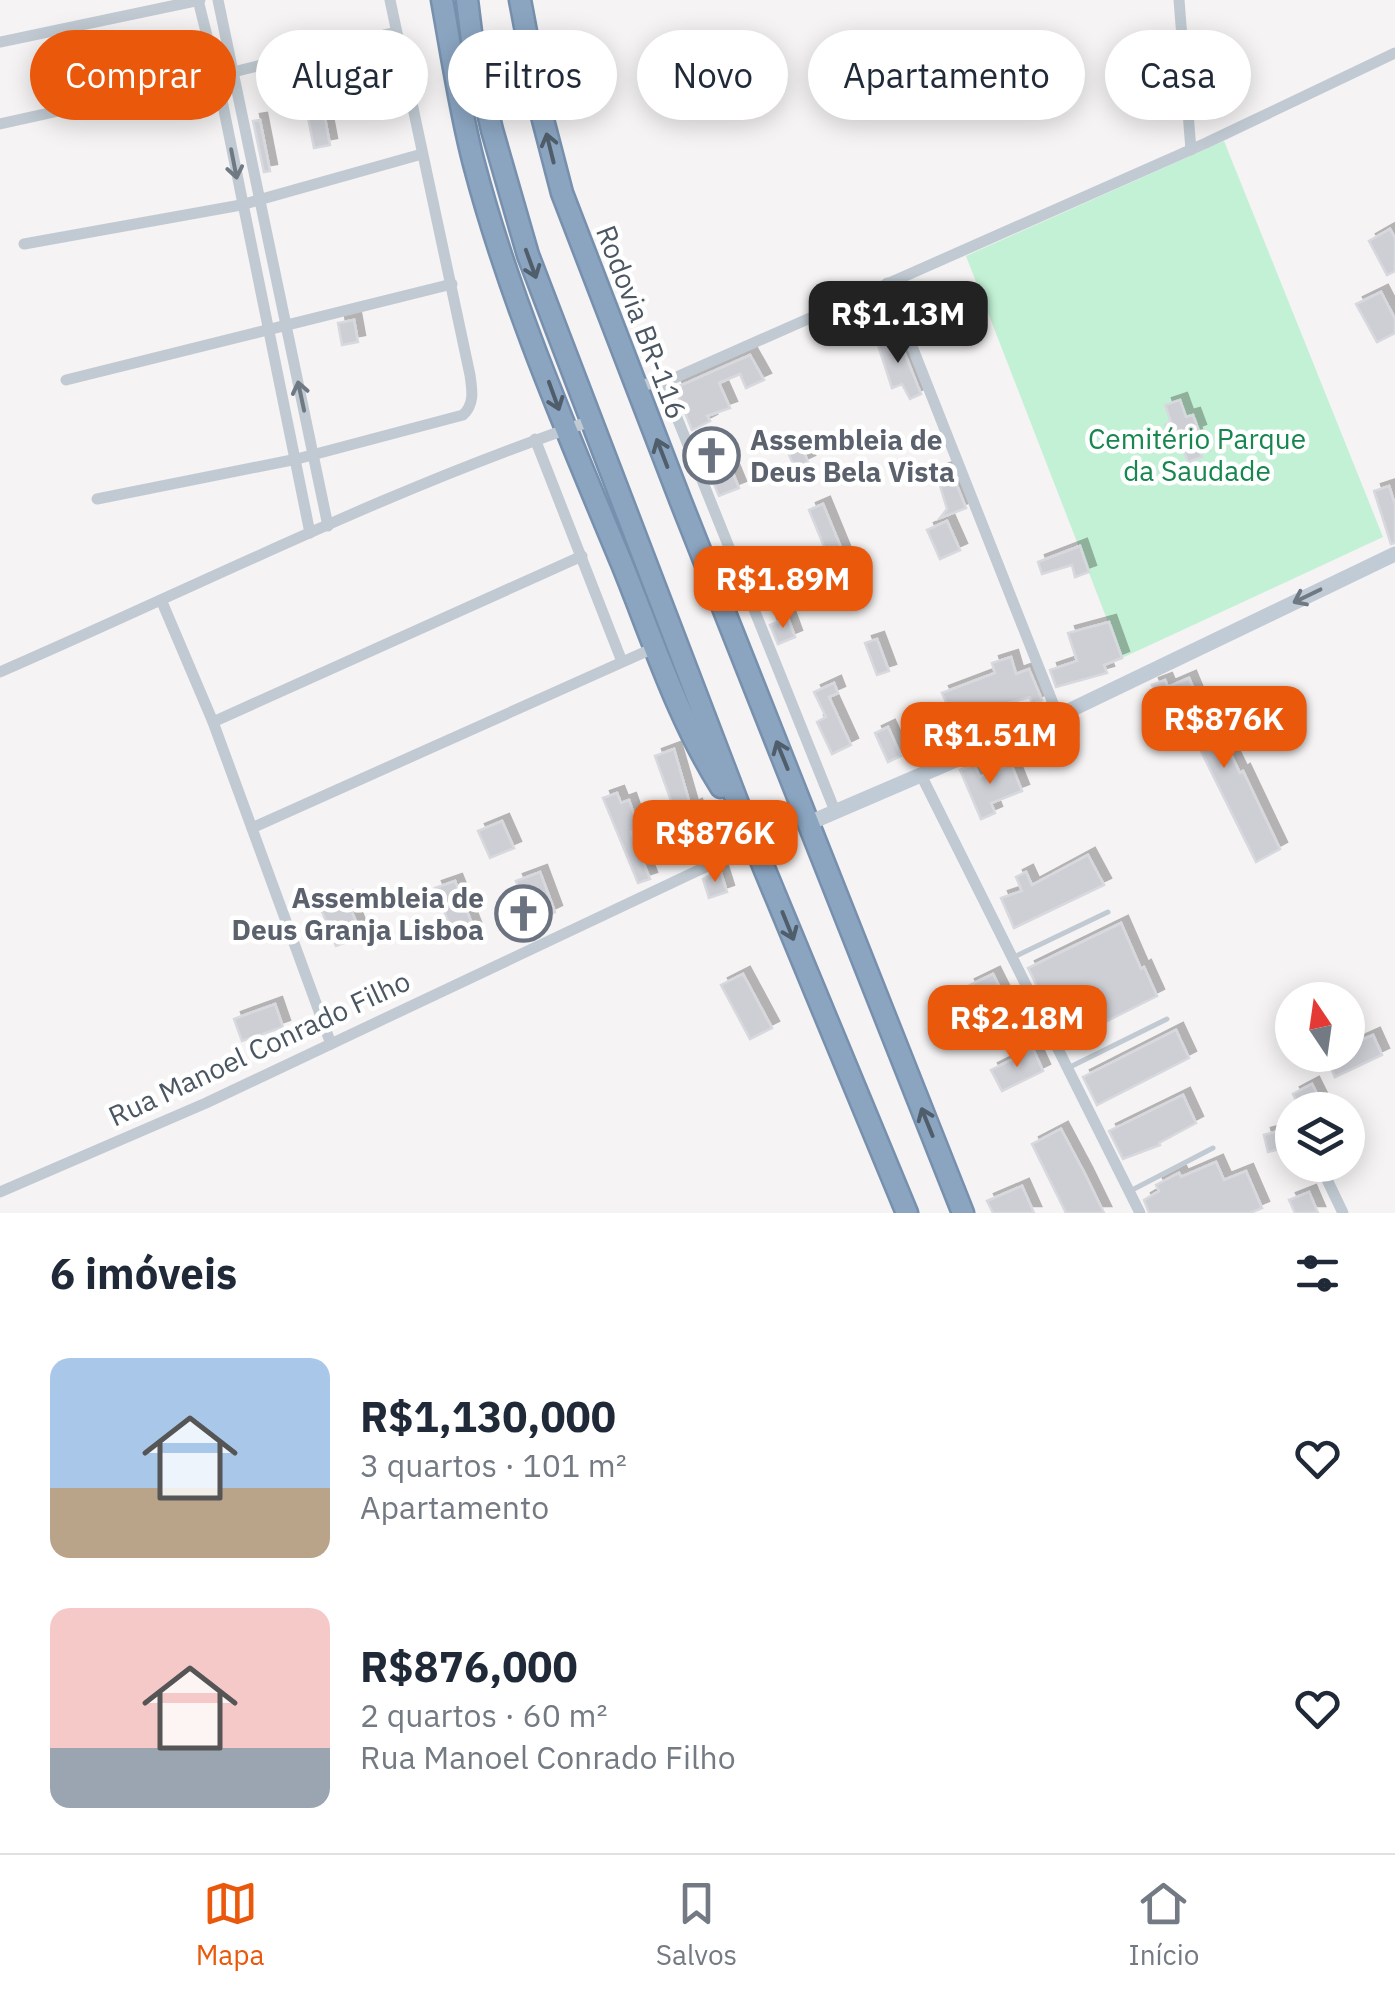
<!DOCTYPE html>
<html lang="pt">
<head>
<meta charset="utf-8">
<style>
	:root { --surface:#fff; --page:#f2f2f3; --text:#1f2937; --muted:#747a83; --line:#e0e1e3; --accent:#ea580c }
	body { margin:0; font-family:"IBM Plex Sans",sans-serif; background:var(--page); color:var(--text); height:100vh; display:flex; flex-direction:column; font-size:38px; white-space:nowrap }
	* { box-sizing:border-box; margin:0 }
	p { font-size:32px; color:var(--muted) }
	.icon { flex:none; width:55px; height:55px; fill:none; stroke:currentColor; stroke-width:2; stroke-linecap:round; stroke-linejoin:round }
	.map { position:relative; height:1213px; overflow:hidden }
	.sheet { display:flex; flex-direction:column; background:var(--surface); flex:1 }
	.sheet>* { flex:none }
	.guide { position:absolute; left:30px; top:30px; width:1335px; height:90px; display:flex; gap:20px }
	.needle { width:65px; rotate:347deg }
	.buttons { position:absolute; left:1275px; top:982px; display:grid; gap:20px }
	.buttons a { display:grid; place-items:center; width:90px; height:90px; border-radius:50%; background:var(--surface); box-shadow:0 5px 25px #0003; font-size:50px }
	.price { position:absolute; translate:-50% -85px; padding:0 22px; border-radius:20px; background:var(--accent); color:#fff; font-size:32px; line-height:65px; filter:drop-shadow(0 2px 5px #0008) }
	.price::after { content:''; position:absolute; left:50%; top:60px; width:30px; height:22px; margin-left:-15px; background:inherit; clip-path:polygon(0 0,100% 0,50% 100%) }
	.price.on { background:#222; color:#fff }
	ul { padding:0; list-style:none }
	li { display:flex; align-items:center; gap:30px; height:250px; padding:0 50px }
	li span { display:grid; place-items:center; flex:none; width:280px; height:200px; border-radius:20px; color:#555 }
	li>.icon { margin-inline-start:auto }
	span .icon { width:120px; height:120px; fill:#fffc; stroke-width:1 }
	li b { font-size:42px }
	h2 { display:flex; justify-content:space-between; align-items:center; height:120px; padding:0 50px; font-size:42px }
	.tag { padding:0 35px; border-radius:45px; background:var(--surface); box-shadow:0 5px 25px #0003; font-size:35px; line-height:90px }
	.tag.on { background:var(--accent); color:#fff }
	.menu { display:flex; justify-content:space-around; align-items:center; height:140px; border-top:2px solid var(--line); background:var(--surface); font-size:28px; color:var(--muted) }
	.menu a { display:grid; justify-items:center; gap:5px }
	.menu .on { color:var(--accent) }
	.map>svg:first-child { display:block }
	.green { fill:#c3f1d5 }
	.building { fill:#cdcfd5; stroke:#d7d9de; stroke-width:2.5; filter:url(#shadow) }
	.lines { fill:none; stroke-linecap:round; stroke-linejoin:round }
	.highway-casing { stroke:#7690ad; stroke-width:25 }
	.lane { stroke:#c1cad2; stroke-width:5 }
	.street { stroke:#c1cad2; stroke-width:11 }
	.secondary { stroke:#c1cbd6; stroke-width:15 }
	.highway { stroke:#8ba5c1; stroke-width:20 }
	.oneway { stroke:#505e6b }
	.oneway2 { stroke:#6e7983 }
	.oneway3 { stroke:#6e7984 }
	.labels { text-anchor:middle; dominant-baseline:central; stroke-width:9; stroke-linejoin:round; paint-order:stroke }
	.street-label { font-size:28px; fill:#4a5661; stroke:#fff }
	.park-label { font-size:28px; fill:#17864f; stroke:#fff }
	.worship-label { font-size:28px; font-weight:bold; fill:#5b616d; stroke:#fff; text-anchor:start }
</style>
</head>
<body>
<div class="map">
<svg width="1395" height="1213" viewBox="0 0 1395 1213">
	<defs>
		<filter id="shadow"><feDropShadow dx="7" dy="-7" stdDeviation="0" flood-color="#0004"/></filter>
	</defs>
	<rect width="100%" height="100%" fill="#f5f3f3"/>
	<polygon class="green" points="1224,141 1383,537 1122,658 966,256"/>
	<g class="building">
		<polygon points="323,108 330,145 314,148 307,112"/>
		<polygon points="260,120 270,171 264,172 253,121"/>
		<polygon points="1390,229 1395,238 1395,271 1387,275 1369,241"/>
		<polygon points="1381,292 1395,319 1395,333 1377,342 1356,304"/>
		<polygon points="354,320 358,342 342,345 338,323"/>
		<polygon points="897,334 921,394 910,399 902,384 892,388 877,342"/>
		<polygon points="750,355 764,380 746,388 740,374 719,383 730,408 707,416 710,421 692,430 675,388"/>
		<polygon points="1180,400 1186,417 1193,415 1199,431 1194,433 1202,457 1188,462 1180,440 1171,443 1165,425 1171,422 1165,405"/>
		<polygon points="799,440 808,462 795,468 785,446"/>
		<polygon points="721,444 739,488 719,496 701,453"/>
		<polygon points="950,468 966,508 940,518 947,509 936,472"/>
		<polygon points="1389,486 1395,505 1395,543 1391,544 1374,491"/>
		<polygon points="823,504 844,555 830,561 809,510"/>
		<polygon points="947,521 960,550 940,559 927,530"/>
		<polygon points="1080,546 1089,572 1075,577 1072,565 1042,574 1038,562"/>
		<polygon points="778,566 784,579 760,589 754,575"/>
		<polygon points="788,618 795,637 778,644 770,625"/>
		<polygon points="1109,622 1122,658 1104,665 1107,673 1056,687 1050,670 1077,661 1068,633"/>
		<polygon points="877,639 889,671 877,675 865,643"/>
		<polygon points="1011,657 1016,674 1029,669 1042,700 1032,704 1030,697 968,714 975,731 952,740 941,714 950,711 942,693 995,673 992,663"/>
		<polygon points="1189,678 1214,738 1223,738 1240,773 1243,771 1280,849 1256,862 1190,729 1193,728 1179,698 1160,705 1152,685 1165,680 1168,687"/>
		<polygon points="834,683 838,693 829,697 851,745 832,754 817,722 826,717 814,692"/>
		<polygon points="1064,726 1071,742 1051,751 1054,758 1043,764 1031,740"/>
		<polygon points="888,727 901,756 888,762 875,733"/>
		<polygon points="674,749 691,808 695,806 707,839 694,844 679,807 674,809 655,756"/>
		<polygon points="974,764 980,777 1011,764 1022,791 991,803 995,813 981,819 960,770"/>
		<polygon points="617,793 621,803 629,800 639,829 631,832 650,879 638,883 603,798"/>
		<polygon points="502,821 514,848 490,858 478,831"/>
		<polygon points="1088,855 1104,885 1014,928 1001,898 1022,891 1016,877 1026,872 1032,885"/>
		<polygon points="720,870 727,892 709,898 703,879"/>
		<polygon points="540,872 555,912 522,928 512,903 523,899 516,881"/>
		<polygon points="455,881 476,934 456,941 435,888"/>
		<polygon points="346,898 362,936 336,946 321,909"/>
		<polygon points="1121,923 1141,969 1144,967 1157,996 1065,1042 1028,968"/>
		<polygon points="743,974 772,1028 750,1039 721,985"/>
		<polygon points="993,974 1003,994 978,1006 968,986"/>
		<polygon points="275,1004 283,1027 242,1041 234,1019"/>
		<polygon points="1176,1030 1189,1058 1097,1105 1083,1077"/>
		<polygon points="1373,1035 1382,1055 1335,1077 1325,1055 1348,1055 1348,1046"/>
		<polygon points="1033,1049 1043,1071 1002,1091 991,1070"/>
		<polygon points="1312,1084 1325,1110 1301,1110 1293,1094"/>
		<polygon points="1183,1095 1196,1123 1159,1143 1160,1145 1123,1159 1109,1131"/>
		<polygon points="1290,1128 1292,1146 1268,1152 1264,1135"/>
		<polygon points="1061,1129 1085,1174 1104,1213 1066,1213 1032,1144"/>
		<polygon points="1216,1162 1224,1180 1246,1171 1262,1208 1250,1213 1149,1213 1144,1200 1159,1191 1156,1185 1179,1173 1181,1177"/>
		<polygon points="1022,1186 1034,1213 993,1213 987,1201"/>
		<polygon points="1309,1192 1318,1213 1295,1213 1289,1200"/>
	</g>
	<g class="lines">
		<defs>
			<g id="highway">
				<path d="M 442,0 C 452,55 460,111 474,164 C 510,301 568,434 622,564 C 652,638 678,719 721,787"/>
				<polyline points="467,0 473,48 492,130 528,255 747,827 907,1213"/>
				<polyline points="520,0 542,116 562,193 681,502 963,1213"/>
			</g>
		</defs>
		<use href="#highway" class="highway-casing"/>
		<g class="lane">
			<polyline points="1014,957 1108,912"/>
			<polyline points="1070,1067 1167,1019"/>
			<polyline points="1132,1190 1213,1148"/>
		</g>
		<g class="street">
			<polyline points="198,0 217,76 310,533"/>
			<polyline points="218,0 328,526"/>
			<polyline points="1179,0 1191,150"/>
			<polyline points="0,42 200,0"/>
			<polyline points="0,124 217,76 396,32"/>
			<polyline points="24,244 241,205 422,154"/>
			<polyline points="887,283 1058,716"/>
			<polyline points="66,380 452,284"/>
			<polyline points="663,383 835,811"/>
			<polyline points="636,385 663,383 1206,143 1395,53"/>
			<polyline points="535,439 621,659"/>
			<path d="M 97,499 L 297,459 L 463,415 C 475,404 472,390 470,375 L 390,0"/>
			<polyline points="162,602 213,722 331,1044"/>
			<path d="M 0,672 C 196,587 388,489 591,421"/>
			<polyline points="213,722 582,556"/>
			<polyline points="921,775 1140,1213"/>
			<polyline points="252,828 656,647"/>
			<polyline points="1320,1165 1343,1213"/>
			<polyline points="0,1192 206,1103 754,844"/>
		</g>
		<polyline class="secondary" points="809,823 1058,716 1395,554"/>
		<use href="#highway" class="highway"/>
	</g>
	<defs><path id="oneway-shaft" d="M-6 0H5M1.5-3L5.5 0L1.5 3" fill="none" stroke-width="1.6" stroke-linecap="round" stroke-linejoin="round" transform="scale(2.5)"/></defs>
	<g class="oneway">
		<use href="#oneway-shaft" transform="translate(550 148) rotate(-104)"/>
		<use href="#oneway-shaft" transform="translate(531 264) rotate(70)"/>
		<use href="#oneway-shaft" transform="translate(554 396) rotate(70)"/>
		<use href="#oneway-shaft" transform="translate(662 453) rotate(-111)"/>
		<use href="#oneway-shaft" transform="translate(782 755) rotate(-112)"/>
		<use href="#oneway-shaft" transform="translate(788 926) rotate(68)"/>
		<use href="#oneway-shaft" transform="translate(927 1122) rotate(-112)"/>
	</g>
	<g class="oneway2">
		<use href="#oneway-shaft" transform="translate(234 164) rotate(79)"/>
		<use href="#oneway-shaft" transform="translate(301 396) rotate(-102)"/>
	</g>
	<use class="oneway3" href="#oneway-shaft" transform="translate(1307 596) rotate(154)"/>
	<defs>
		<symbol id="church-ring" viewBox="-11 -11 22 22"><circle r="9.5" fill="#fff" stroke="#6b7280" stroke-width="1.5"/><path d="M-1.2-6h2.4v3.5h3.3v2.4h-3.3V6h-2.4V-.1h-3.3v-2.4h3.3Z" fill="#6b7280"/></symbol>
	</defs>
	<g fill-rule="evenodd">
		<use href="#church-ring" x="680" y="424" width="63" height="63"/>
		<use href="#church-ring" x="492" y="882" width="63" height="63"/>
	</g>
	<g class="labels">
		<g class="street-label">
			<text transform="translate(642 322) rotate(69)">Rodovia BR-116</text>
			<text transform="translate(259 1048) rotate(-25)">Rua Manoel Conrado Filho</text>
		</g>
		<g class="park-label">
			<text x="1197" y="438">Cemitério Parque<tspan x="1197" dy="32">da Saudade</tspan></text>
		</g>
		<g class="worship-label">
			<text x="750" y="439">Assembleia de<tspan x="750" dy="32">Deus Bela Vista</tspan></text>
			<text x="484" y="897" text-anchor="end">Assembleia de<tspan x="484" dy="32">Deus Granja Lisboa</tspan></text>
		</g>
	</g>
</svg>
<div class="buttons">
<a><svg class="needle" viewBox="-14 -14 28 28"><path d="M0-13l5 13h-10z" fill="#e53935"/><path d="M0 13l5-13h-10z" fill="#747a83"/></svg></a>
<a><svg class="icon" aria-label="layers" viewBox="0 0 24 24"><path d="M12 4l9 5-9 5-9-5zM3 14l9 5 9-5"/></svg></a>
</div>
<b class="price on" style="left:898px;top:366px">R$1.13M</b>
<b class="price" style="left:783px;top:631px">R$1.89M</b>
<b class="price" style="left:1224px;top:771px">R$876K</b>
<b class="price" style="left:990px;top:787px">R$1.51M</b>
<b class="price" style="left:715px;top:885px">R$876K</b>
<b class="price" style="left:1017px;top:1070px">R$2.18M</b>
<div class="guide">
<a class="tag on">Comprar</a>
<a class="tag">Alugar</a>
<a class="tag">Filtros</a>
<a class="tag">Novo</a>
<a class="tag">Apartamento</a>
<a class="tag">Casa</a>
</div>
</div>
<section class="sheet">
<h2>6 imóveis<svg class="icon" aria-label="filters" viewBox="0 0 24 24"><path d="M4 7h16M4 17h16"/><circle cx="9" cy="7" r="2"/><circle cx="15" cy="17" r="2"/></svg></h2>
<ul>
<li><span style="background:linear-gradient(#a9c7e8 65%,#b9a48a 0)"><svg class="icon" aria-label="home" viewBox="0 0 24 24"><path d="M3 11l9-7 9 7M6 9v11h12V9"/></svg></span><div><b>R$1,130,000</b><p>3 quartos · 101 m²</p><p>Apartamento</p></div><svg class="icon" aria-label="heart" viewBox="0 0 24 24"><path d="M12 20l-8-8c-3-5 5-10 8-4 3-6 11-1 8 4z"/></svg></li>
<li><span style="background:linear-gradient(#f6c9c9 70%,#9aa5b1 0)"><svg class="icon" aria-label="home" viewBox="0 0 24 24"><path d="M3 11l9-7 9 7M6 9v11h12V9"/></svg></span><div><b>R$876,000</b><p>2 quartos · 60 m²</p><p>Rua Manoel Conrado Filho</p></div><svg class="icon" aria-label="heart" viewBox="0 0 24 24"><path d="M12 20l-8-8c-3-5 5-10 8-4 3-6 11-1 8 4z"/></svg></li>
</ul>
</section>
<nav class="menu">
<a class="on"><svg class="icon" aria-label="map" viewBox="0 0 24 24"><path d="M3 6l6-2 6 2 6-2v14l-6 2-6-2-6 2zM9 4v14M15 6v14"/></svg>Mapa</a>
<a><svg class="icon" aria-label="saved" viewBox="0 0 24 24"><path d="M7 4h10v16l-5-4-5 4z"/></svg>Salvos</a>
<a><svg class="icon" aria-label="home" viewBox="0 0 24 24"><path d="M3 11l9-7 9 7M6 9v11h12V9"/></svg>Início</a>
</nav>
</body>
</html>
